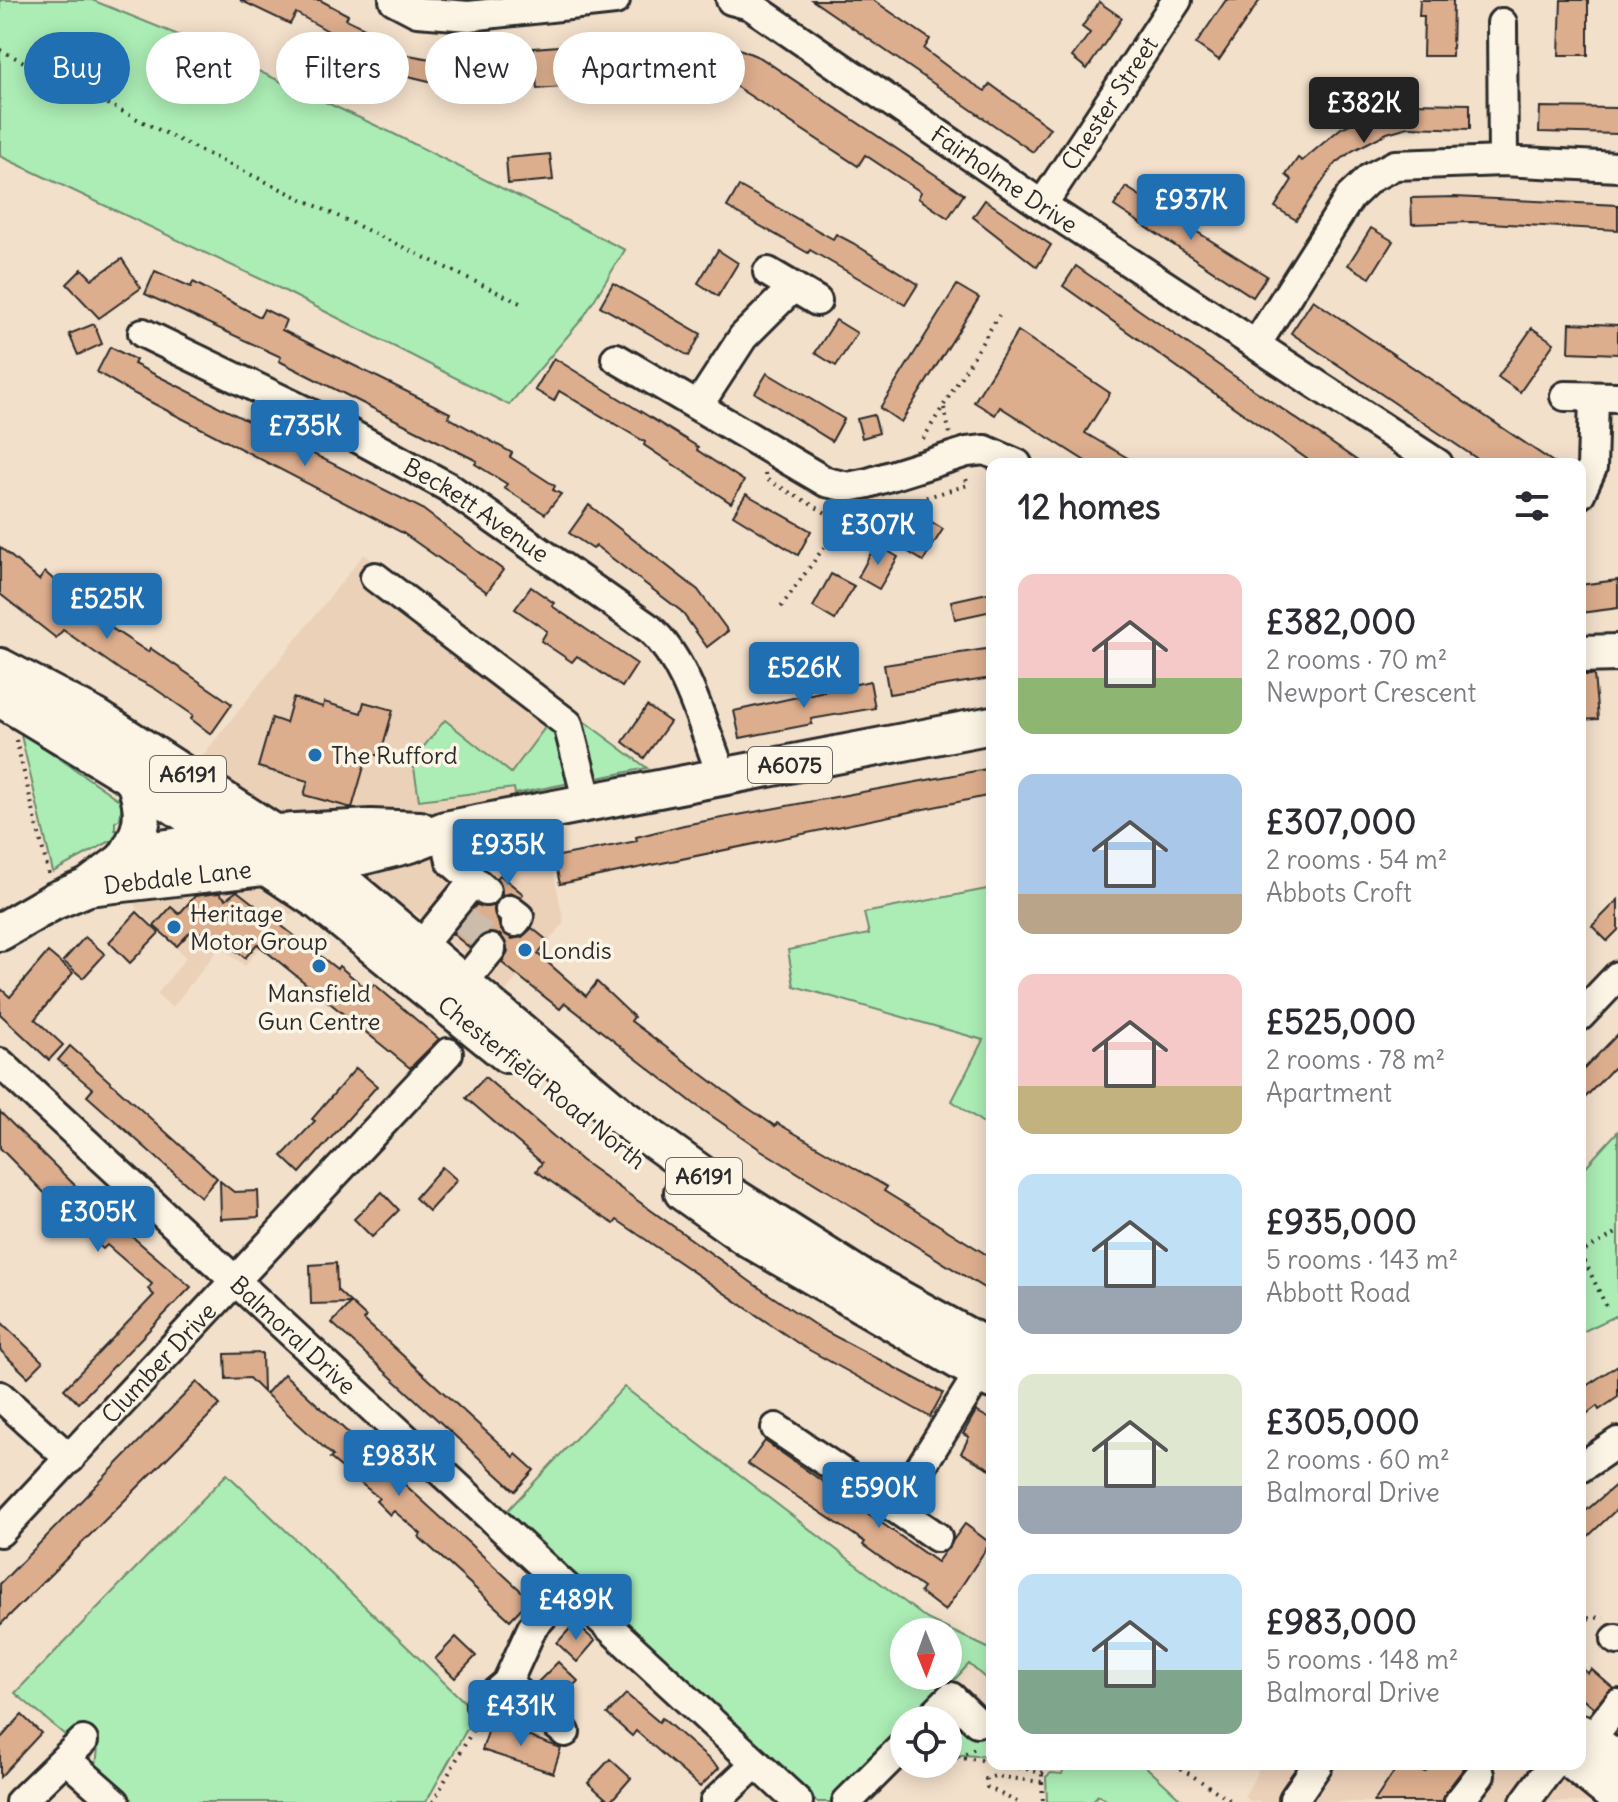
<!DOCTYPE html>
<html lang="en">
<head>
<meta charset="utf-8">
<style>
	:root { --surface:#fff; --page:#f2f2f3; --text:#2b2b33; --muted:#7c7c81; --accent:#1f6fb2 }
	body { margin:0; font-family:Delius,sans-serif; background:var(--page); color:var(--text); height:100vh; display:flex; flex-direction:column; font-size:30px; white-space:nowrap }
	* { box-sizing:border-box; margin:0 }
	p { font-size:26px; color:var(--muted) }
	.icon { flex:none; width:44px; height:44px; fill:none; stroke:currentColor; stroke-width:2; stroke-linecap:round; stroke-linejoin:round }
	.map { position:relative; flex:1; overflow:hidden }
	.panel { position:absolute; left:986px; top:458px; width:600px; height:1312px; display:flex; flex-direction:column; background:var(--surface); border-radius:16px; box-shadow:0 4px 20px #0003 }
	.panel>* { flex:none }
	.banner { position:absolute; left:24px; top:32px; width:760px; height:72px; display:flex; gap:16px }
	.needle { width:52px; rotate:179deg }
	.tools { position:absolute; left:890px; top:1618px; display:grid; gap:16px }
	.tools a { display:grid; place-items:center; width:72px; height:72px; border-radius:50%; background:var(--surface); box-shadow:0 4px 20px #0003; font-size:40px }
	.price { position:absolute; translate:-50% -68px; padding:0 18px; border-radius:8px; background:var(--accent); color:#fff; font-size:26px; line-height:52px; filter:drop-shadow(0 2px 4px #0008) }
	.price::after { content:''; position:absolute; left:50%; top:48px; width:24px; height:18px; margin-left:-12px; background:inherit; clip-path:polygon(0 0,100% 0,50% 100%) }
	.price.on { background:#222; color:#fff }
	ul { padding:0; list-style:none }
	li { display:flex; align-items:center; gap:24px; height:200px; padding:0 32px }
	li span { display:grid; place-items:center; flex:none; width:224px; height:160px; border-radius:16px; color:#555 }
	li>.icon { margin-inline-start:auto }
	span .icon { width:96px; height:96px; fill:#fffc; stroke-width:1 }
	li b { font-size:34px }
	h2 { display:flex; justify-content:space-between; align-items:center; height:96px; padding:0 32px; font-size:34px }
	.pill { padding:0 28px; border-radius:36px; background:var(--surface); box-shadow:0 4px 20px #0003; font-size:28px; line-height:72px }
	.pill.on { background:var(--accent); color:#fff }
	.map>svg:first-child { display:block }
	.built { fill:#ecd1b9 }
	.green { fill:#acedb5; stroke:#6c8c70; stroke-width:2; fill-rule:evenodd }
	.building { fill:#ddae8e; stroke:#2b2b2b; stroke-width:2 }
	.lines { fill:none; stroke-linecap:round; stroke-linejoin:round }
	.minor-tunnel { stroke:#cbbcab; stroke-width:28; stroke-dasharray:28 14; stroke-linecap:butt }
	.minor-casing { stroke:#2b2b2b; stroke-width:34 }
	.major-casing { stroke:#2b2b2b; stroke-width:42 }
	.path { stroke:#2b2b2b; stroke-width:4; stroke-dasharray:2 6; stroke-linecap:butt }
	.minor { stroke:#fcf5e5; stroke-width:28 }
	.major { stroke:#fcf5e5; stroke-width:36 }
	.poi-dot { fill:#1f6fb2; stroke:#fcf5e5; stroke-width:3 }
	.labels { text-anchor:middle; dominant-baseline:central; stroke-width:7; stroke-linejoin:round; paint-order:stroke }
	.shield { fill:#fcf5e5; stroke:#6a6863; stroke-width:2 }
	.shield-label { font-size:22px; font-weight:bold; fill:#2b2b2b }
	.street-label { font-size:24px; fill:#2b2b2b; stroke:#fcf5e5 }
	.poi-label { font-size:24px; fill:#2b2b2b; stroke:#fcf5e5; text-anchor:start }
</style>
</head>
<body>
<div class="map">
<svg width="1618" height="1802" viewBox="0 0 1618 1802">
	<rect width="100%" height="100%" fill="#f3e0cb"/>
	<filter id="ink" filterUnits="userSpaceOnUse"><feTurbulence type="fractalNoise" baseFrequency=".0125" numOctaves="2"/><feDisplacementMap in="SourceGraphic" scale="16" xChannelSelector="R" yChannelSelector="G"/><feConvolveMatrix kernelMatrix="1 2 1 2 8 2 1 2 1" color-interpolation-filters="sRGB"/></filter>
	<g filter="url(#ink)">
		<g class="built">
			<polygon points="364,554 647,768 537,790 564,923 506,991 416,913 287,914 245,966 220,947 172,1008 157,994 186,958 134,905 203,755"/>
			<polygon points="1262,1764 1542,1764 1591,1802 1252,1802 1244,1797"/>
		</g>
		<g class="green">
			<polygon points="0,0 92,0 198,43 392,133 625,250 583,318 509,405 271,284 0,156"/>
			<polygon points="562,705 647,768 593,779"/>
			<polygon points="445,720 511,773 547,725 554,724 575,782 515,794 514,788 419,800 414,768 410,764"/>
			<polygon points="20,731 122,802 120,819 115,822 115,830 119,829 118,837 53,872"/>
			<polygon points="992,888 989,1004 992,1004 992,1129 952,1101 983,1040 794,986 788,950 869,934 864,913"/>
			<polygon points="1618,1131 1618,1315 1580,1333 1580,1173"/>
			<path d="M 624,1387 L 927,1619 L 992,1650 L 992,1684 L 969,1664 L 917,1720 L 904,1720 L 904,1733 L 839,1802 L 817,1802 L 771,1765 L 507,1511 ZM 904,1632 L 948,1632 L 948,1676 L 904,1676 Z"/>
			<polygon points="227,1474 476,1713 426,1802 133,1802 96,1767 99,1737 85,1725 65,1735 15,1693"/>
			<polygon points="945,1710 976,1738 992,1722 992,1757 948,1754 948,1720 935,1720"/>
			<polygon points="1065,1764 1143,1764 1184,1802 1110,1802 1098,1795 1092,1802 1047,1802 1046,1777 1051,1773 1062,1774"/>
		</g>
		<g class="building">
			<polygon points="240,0 320,0 348,15 346,19 397,44 393,52 446,62 446,56 486,56 487,84 446,85 408,76 296,13 290,24"/>
			<polygon points="812,0 873,0 930,39 924,49 956,73 985,91 990,84 1050,128 1033,152"/>
			<polygon points="1226,0 1260,0 1219,60 1196,44"/>
			<polygon points="1420,0 1453,0 1452,56 1423,56 1424,16 1419,16"/>
			<polygon points="1561,0 1588,0 1588,55 1559,55"/>
			<polygon points="1099,2 1122,18 1087,69 1072,57 1090,33 1082,27"/>
			<polygon points="706,35 761,58 964,194 948,218 918,198 921,192 865,155 858,166 729,82 736,70 699,58 648,62 651,93 630,95 629,82 537,89 533,48"/>
			<polygon points="1407,103 1470,104 1470,129 1408,127 1387,133 1352,151 1334,165 1296,220 1275,207 1292,180 1286,175 1298,158 1302,161 1341,128 1378,111"/>
			<polygon points="1540,107 1618,108 1618,134 1539,132"/>
			<polygon points="550,154 553,180 508,184 506,158"/>
			<polygon points="739,186 833,239 836,234 853,243 918,284 905,305 810,250 808,253 727,207"/>
			<polygon points="1126,187 1267,276 1253,297 1114,206"/>
			<polygon points="1455,197 1618,205 1618,230 1471,222 1412,224 1411,198"/>
			<polygon points="985,200 1051,245 1037,267 973,217"/>
			<polygon points="1371,228 1393,241 1370,278 1348,265"/>
			<polygon points="718,250 738,263 718,296 698,283"/>
			<polygon points="122,259 141,288 99,318 67,284 82,269 92,279"/>
			<polygon points="1076,266 1250,387 1362,464 1314,464 1063,286"/>
			<polygon points="155,271 191,287 193,282 260,317 264,309 286,320 282,330 450,413 448,417 512,453 510,457 555,486 553,490 561,494 545,514 504,488 507,484 475,464 477,461 279,361 281,357 145,294"/>
			<polygon points="613,283 701,334 689,356 600,306"/>
			<polygon points="957,285 979,298 901,422 880,408"/>
			<polygon points="1313,300 1556,464 1485,464 1291,333"/>
			<polygon points="836,320 857,333 836,366 815,353"/>
			<polygon points="1570,323 1618,325 1618,354 1569,352"/>
			<polygon points="94,324 102,344 78,355 69,334"/>
			<polygon points="1532,328 1554,343 1520,392 1498,377"/>
			<polygon points="1018,331 1110,393 1085,433 1138,464 1090,464 1000,407 995,415 974,402"/>
			<polygon points="110,347 136,360 134,364 421,508 503,570 487,592 403,533 135,394 97,372"/>
			<polygon points="554,358 698,447 697,450 744,481 731,503 644,445 645,442 559,391 554,401 535,390"/>
			<polygon points="767,373 844,419 832,441 755,393"/>
			<polygon points="874,415 879,433 862,438 857,419"/>
			<polygon points="746,494 811,531 798,555 733,515"/>
			<polygon points="589,505 698,590 728,631 707,647 681,611 596,546 593,549 569,533"/>
			<polygon points="922,516 943,529 923,561 902,548"/>
			<polygon points="876,544 898,557 879,589 858,577"/>
			<polygon points="0,547 39,580 45,572 83,606 81,608 148,652 150,648 232,704 211,734 191,719 193,715 154,688 123,672 63,630 56,638 0,594"/>
			<polygon points="831,574 854,586 835,620 813,607"/>
			<polygon points="1618,580 1618,608 1580,613 1580,585"/>
			<polygon points="531,587 554,603 552,606 637,664 622,687 577,656 572,662 541,641 547,631 515,609"/>
			<polygon points="992,592 992,611 955,619 951,601"/>
			<polygon points="992,648 992,678 889,694 884,665"/>
			<polygon points="1580,675 1594,675 1598,719 1580,720"/>
			<polygon points="870,681 875,708 811,719 812,724 740,738 734,711"/>
			<polygon points="293,698 323,707 324,702 361,713 364,702 393,710 380,756 368,753 352,808 304,795 308,781 258,767 272,718 286,723"/>
			<polygon points="647,706 670,722 644,758 623,742"/>
			<polygon points="992,768 992,795 560,884 554,857 637,841 636,837 684,825"/>
			<polygon points="500,875 523,894 521,897 512,893 502,895 497,878"/>
			<polygon points="237,891 337,969 339,966 369,991 374,984 439,1039 410,1068 257,944 245,958 224,940 217,948 194,928 177,946 154,926 171,907 179,914 195,896 219,893 226,899"/>
			<polygon points="1618,900 1618,930 1607,941 1592,926"/>
			<polygon points="476,905 494,906 500,929 512,939 522,937 532,928 548,941 538,954 586,996 597,982 634,1017 631,1021 742,1104 775,1126 777,1123 887,1187 884,1191 992,1258 992,1293 761,1150 693,1103 565,1003 560,1009 502,963 508,951 501,935 484,933 470,948 453,934"/>
			<polygon points="137,912 159,933 130,963 109,942"/>
			<polygon points="85,937 105,954 83,978 63,961"/>
			<polygon points="48,952 73,973 35,1019 63,1045 49,1060 0,1014 0,988 10,997"/>
			<polygon points="1618,1034 1618,1063 1580,1103 1580,1073"/>
			<polygon points="70,1046 217,1178 201,1197 87,1096 93,1089 58,1060"/>
			<polygon points="356,1068 377,1086 300,1173 282,1156 315,1121 312,1119"/>
			<polygon points="485,1077 581,1160 755,1285 821,1329 943,1393 930,1417 802,1346 617,1220 614,1224 587,1207 536,1171 542,1163 466,1098"/>
			<polygon points="0,1112 92,1202 191,1287 78,1403 64,1389 154,1295 148,1289 152,1284 107,1245 103,1249 78,1227 0,1148"/>
			<polygon points="442,1167 457,1180 429,1211 415,1198"/>
			<polygon points="220,1181 234,1192 258,1191 259,1217 221,1219"/>
			<polygon points="382,1192 399,1210 372,1237 354,1219"/>
			<polygon points="336,1263 337,1290 366,1317 364,1320 514,1457 516,1454 534,1470 515,1491 332,1323 350,1303 311,1304 310,1265"/>
			<polygon points="0,1321 43,1362 28,1377 0,1350"/>
			<polygon points="262,1353 263,1392 249,1378 226,1379 225,1354"/>
			<polygon points="1618,1365 1618,1397 1599,1410 1597,1406 1580,1419 1580,1390"/>
			<polygon points="284,1374 530,1599 510,1620 419,1537 421,1534 394,1511 390,1515 376,1501 379,1498 330,1458 333,1456 266,1394"/>
			<polygon points="197,1382 220,1405 0,1625 0,1584"/>
			<polygon points="976,1411 992,1420 992,1470 961,1453 969,1437 963,1434"/>
			<polygon points="765,1441 937,1562 965,1524 990,1543 945,1611 920,1592 923,1588 863,1545 865,1542 748,1464"/>
			<polygon points="1618,1483 1618,1508 1580,1544 1580,1516"/>
			<polygon points="575,1623 595,1641 577,1662 557,1643"/>
			<polygon points="456,1637 476,1656 455,1678 435,1659"/>
			<polygon points="558,1662 578,1681 558,1701 538,1682"/>
			<polygon points="1580,1667 1588,1673 1591,1669 1613,1688 1594,1708 1580,1696"/>
			<polygon points="626,1694 659,1722 662,1718 719,1768 700,1787 636,1731 632,1736 607,1714"/>
			<polygon points="22,1715 41,1733 0,1777 0,1739"/>
			<polygon points="491,1723 561,1748 553,1773 482,1750"/>
			<polygon points="610,1759 631,1778 610,1802 588,1783"/>
			<polygon points="1405,1764 1425,1772 1431,1764 1467,1764 1446,1792 1442,1802 1374,1802 1398,1766"/>
		</g>
		<g class="lines">
			<polyline class="minor-tunnel" points="462,919 494,945"/>
			<defs>
				<g id="minor">
					<polyline points="394,0 417,12 469,16 615,0"/>
					<path id="s1" d="M 731,0 L 750,5 L 1042,205 L 1438,464"/>
					<polyline points="1502,23 1503,161"/>
					<path id="s2" d="M 1042,205 L 1177,0"/>
					<polyline points="768,272 817,301"/>
					<path id="s3" d="M 143,333 L 334,425 L 448,487 L 650,629 C 689,665 703,729 723,778"/>
					<polyline points="1257,343 1350,197 1370,178 1395,165 1503,161 1618,167"/>
					<polyline points="616,358 826,482 848,487 868,483 967,452 985,450 1017,464"/>
					<polyline points="1565,396 1618,397"/>
					<polyline points="698,406 743,337 793,287"/>
					<polyline points="1580,494 1592,468 1594,397"/>
					<polyline points="375,577 568,724 588,803"/>
					<polyline points="445,830 451,861 486,891"/>
					<polyline points="510,910 519,917 515,922"/>
					<polyline points="407,963 472,883"/>
					<polyline points="451,998 491,949"/>
					<polyline points="1580,1016 1618,976"/>
					<path id="s4" d="M 0,1063 L 798,1802"/>
					<polyline points="0,1396 70,1459"/>
					<polyline points="776,1428 895,1508"/>
					<polyline points="1580,1468 1618,1442"/>
					<path id="s5" d="M 0,1532 L 448,1053"/>
					<polyline points="937,1537 895,1508 990,1356"/>
					<polyline points="1616,1639 1618,1640"/>
					<polyline points="507,1683 565,1732"/>
					<polyline points="481,1705 507,1683 532,1628 567,1589"/>
					<polyline points="928,1720 951,1697 977,1722"/>
					<polyline points="1590,1740 1618,1704"/>
					<polyline points="66,1759 115,1802"/>
					<polyline points="1294,1799 1318,1764"/>
					<polyline points="20,1802 83,1741"/>
					<polyline points="715,1802 755,1764"/>
					<polyline points="847,1802 904,1745"/>
					<polyline points="1459,1802 1480,1775"/>
					<polyline points="1525,1802 1553,1764"/>
				</g>
				<g id="major">
					<polyline points="1580,654 1618,653"/>
					<polyline points="0,667 97,718 319,862 623,1118 729,1194 858,1276 992,1350"/>
					<polyline points="0,698 134,779 318,901 507,1054"/>
					<path d="M 124,860 C 144,830 147,812 134,779"/>
					<path id="s6" d="M 88,887 L 362,856 L 410,844 L 445,830 L 992,725"/>
					<polyline points="0,932 54,901 88,887 124,860 160,849 277,833 371,828 420,830"/>
					<polyline points="683,1192 746,1237 992,1380"/>
					<polyline points="1580,1733 1618,1761"/>
					<polyline points="1576,1764 1618,1798"/>
				</g>
			</defs>
			<use href="#minor" class="minor-casing"/>
			<use href="#major" class="major-casing"/>
			<g class="path">
				<polyline points="0,50 197,149 520,303"/>
				<polyline points="944,408 950,434"/>
				<polyline points="923,439 999,315"/>
				<polyline points="765,473 766,479 842,522"/>
				<polyline points="781,607 842,522 968,485 965,476"/>
				<polyline points="16,740 49,875"/>
				<polyline points="1606,1306 1581,1253 1618,1232"/>
				<polyline points="1580,1619 1604,1617"/>
				<polyline points="948,1757 992,1761"/>
				<polyline points="958,1757 979,1746"/>
				<polyline points="1003,1764 1042,1773 1051,1764"/>
				<polyline points="1174,1764 1233,1802"/>
				<polyline points="1042,1782 1043,1802"/>
				<polyline points="433,1802 475,1726"/>
				<polyline points="1017,1802 987,1787 986,1779 995,1776 1042,1782 1042,1773"/>
			</g>
			<use href="#minor" class="minor"/>
			<use href="#major" class="major"/>
		</g>
	</g>
	<g class="poi-dot">
		<circle cx="315" cy="755" r="8"/>
		<circle cx="174" cy="927" r="8"/>
		<circle cx="525" cy="950" r="8"/>
		<circle cx="319" cy="966" r="8"/>
	</g>
	<g class="labels">
		<g class="shield">
			<rect x="748" y="747" width="84" height="36" rx="6"/>
			<rect x="150" y="756" width="76" height="36" rx="6"/>
			<rect x="666" y="1158" width="76" height="36" rx="6"/>
		</g>
		<g class="shield-label">
			<text x="790" y="765">A6075</text>
			<text x="188" y="774">A6191</text>
			<text x="704" y="1176">A6191</text>
		</g>
		<g class="street-label">
			<text stroke="none"><textPath href="#s2" startOffset="122">Chester Street</textPath></text>
			<text stroke="none"><textPath href="#s1" startOffset="328">Fairholme Drive</textPath></text>
			<text stroke="none"><textPath href="#s3" startOffset="378">Beckett Avenue</textPath></text>
			<text stroke="none"><textPath href="#s6" startOffset="90">Debdale Lane</textPath></text>
			<text transform="translate(542 1082) rotate(39)">Chesterfield Road North</text>
			<text stroke="none"><textPath href="#s4" startOffset="400">Balmoral Drive</textPath></text>
			<text stroke="none"><textPath href="#s5" startOffset="232">Clumber Drive</textPath></text>
		</g>
		<g class="poi-label">
			<text x="331" y="755">The Rufford</text>
			<text x="190" y="913">Heritage<tspan x="190" dy="28">Motor Group</tspan></text>
			<text x="541" y="950">Londis</text>
			<text x="319" y="993" text-anchor="middle">Mansfield<tspan x="319" dy="28">Gun Centre</tspan></text>
		</g>
	</g>
</svg>
<div class="tools">
<a><svg class="needle" viewBox="-14 -14 28 28"><path d="M0-13l5 13h-10z" fill="#e53935"/><path d="M0 13l5-13h-10z" fill="#7c7c81"/></svg></a>
<a><svg class="icon" aria-label="locate" viewBox="0 0 24 24"><circle cx="12" cy="12" r="6"/><path d="M12 2v4M12 18v4M2 12h4M18 12h4"/></svg></a>
</div>
<b class="price on" style="left:1364px;top:145px">£382K</b>
<b class="price" style="left:1191px;top:242px">£937K</b>
<b class="price" style="left:305px;top:468px">£735K</b>
<b class="price" style="left:878px;top:567px">£307K</b>
<b class="price" style="left:107px;top:641px">£525K</b>
<b class="price" style="left:804px;top:710px">£526K</b>
<b class="price" style="left:508px;top:887px">£935K</b>
<b class="price" style="left:98px;top:1254px">£305K</b>
<b class="price" style="left:399px;top:1498px">£983K</b>
<b class="price" style="left:879px;top:1530px">£590K</b>
<b class="price" style="left:576px;top:1642px">£489K</b>
<b class="price" style="left:521px;top:1748px">£431K</b>
<div class="banner">
<a class="pill on">Buy</a>
<a class="pill">Rent</a>
<a class="pill">Filters</a>
<a class="pill">New</a>
<a class="pill">Apartment</a>
</div>
<section class="panel">
<h2>12 homes<svg class="icon" aria-label="filters" viewBox="0 0 24 24"><path d="M4 7h16M4 17h16"/><circle cx="9" cy="7" r="2"/><circle cx="15" cy="17" r="2"/></svg></h2>
<ul>
<li><span style="background:linear-gradient(#f6c9c9 65%,#8fb573 0)"><svg class="icon" aria-label="home" viewBox="0 0 24 24"><path d="M3 11l9-7 9 7M6 9v11h12V9"/></svg></span><div><b>£382,000</b><p>2 rooms · 70 m²</p><p>Newport Crescent</p></div></li>
<li><span style="background:linear-gradient(#a9c7e8 75%,#b9a48a 0)"><svg class="icon" aria-label="home" viewBox="0 0 24 24"><path d="M3 11l9-7 9 7M6 9v11h12V9"/></svg></span><div><b>£307,000</b><p>2 rooms · 54 m²</p><p>Abbots Croft</p></div></li>
<li><span style="background:linear-gradient(#f6c9c9 70%,#c2b280 0)"><svg class="icon" aria-label="home" viewBox="0 0 24 24"><path d="M3 11l9-7 9 7M6 9v11h12V9"/></svg></span><div><b>£525,000</b><p>2 rooms · 78 m²</p><p>Apartment</p></div></li>
<li><span style="background:linear-gradient(#bfe0f5 70%,#9aa5b1 0)"><svg class="icon" aria-label="home" viewBox="0 0 24 24"><path d="M3 11l9-7 9 7M6 9v11h12V9"/></svg></span><div><b>£935,000</b><p>5 rooms · 143 m²</p><p>Abbott Road</p></div></li>
<li><span style="background:linear-gradient(#dfe7d0 70%,#9aa5b1 0)"><svg class="icon" aria-label="home" viewBox="0 0 24 24"><path d="M3 11l9-7 9 7M6 9v11h12V9"/></svg></span><div><b>£305,000</b><p>2 rooms · 60 m²</p><p>Balmoral Drive</p></div></li>
<li><span style="background:linear-gradient(#bfe0f5 60%,#7fa58c 0)"><svg class="icon" aria-label="home" viewBox="0 0 24 24"><path d="M3 11l9-7 9 7M6 9v11h12V9"/></svg></span><div><b>£983,000</b><p>5 rooms · 148 m²</p><p>Balmoral Drive</p></div></li>
</ul>
</section>
</div>
</body>
</html>
